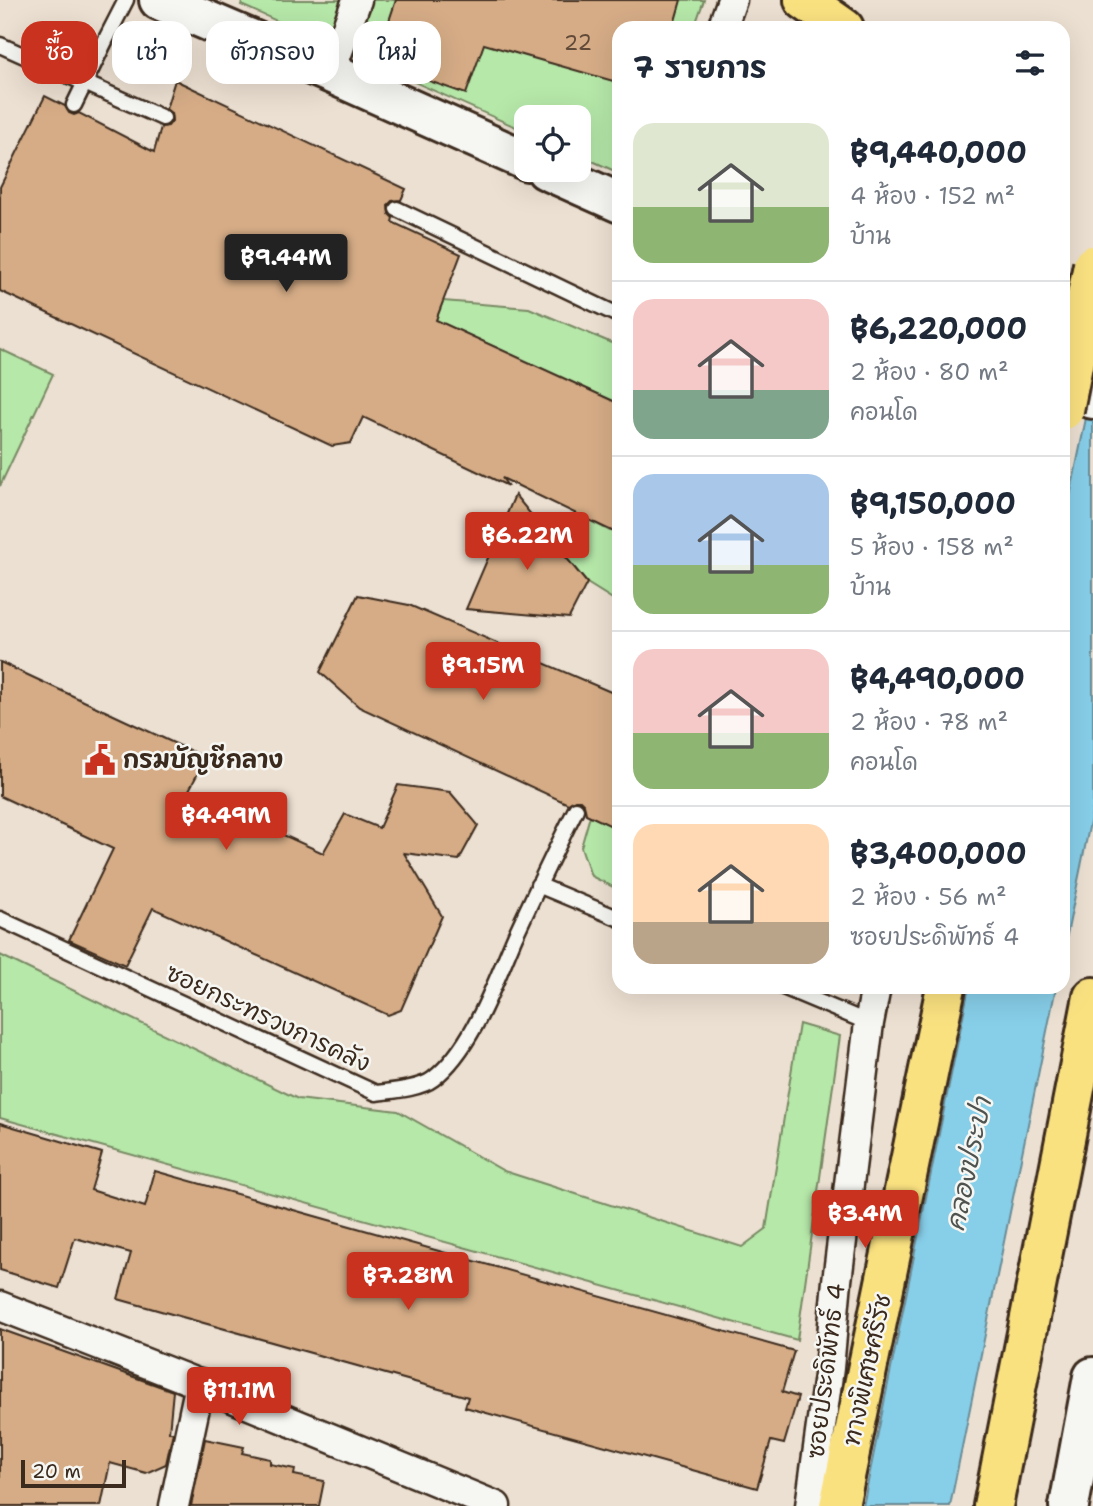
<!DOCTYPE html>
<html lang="th">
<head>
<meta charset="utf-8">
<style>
	:root { --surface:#fff; --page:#f2f2f3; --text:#1f2937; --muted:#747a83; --line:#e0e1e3; --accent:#c8321e }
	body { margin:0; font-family:"Shantell Sans","Playpen Sans Thai",sans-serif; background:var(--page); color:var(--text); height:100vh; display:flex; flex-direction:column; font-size:26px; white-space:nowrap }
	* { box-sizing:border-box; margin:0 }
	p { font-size:23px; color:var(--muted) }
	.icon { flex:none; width:38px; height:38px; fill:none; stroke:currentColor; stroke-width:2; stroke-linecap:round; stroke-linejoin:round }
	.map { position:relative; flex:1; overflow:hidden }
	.panel { position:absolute; left:612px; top:21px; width:458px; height:973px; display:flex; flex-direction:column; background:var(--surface); border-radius:21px; box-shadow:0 7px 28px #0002 }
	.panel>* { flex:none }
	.hud { position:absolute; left:21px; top:21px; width:486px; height:63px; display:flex; gap:14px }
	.tools { position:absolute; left:514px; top:105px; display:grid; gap:14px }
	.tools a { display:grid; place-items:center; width:77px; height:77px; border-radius:14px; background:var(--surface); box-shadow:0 7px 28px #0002; font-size:35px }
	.scale { position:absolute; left:21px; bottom:18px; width:105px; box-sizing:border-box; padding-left:7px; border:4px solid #3b2a1e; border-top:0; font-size:19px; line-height:24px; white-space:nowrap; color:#3b2a1e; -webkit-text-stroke:5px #f6f6f2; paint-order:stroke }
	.price { position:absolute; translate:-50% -60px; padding:0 16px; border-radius:7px; background:var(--accent); color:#fff; font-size:23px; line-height:46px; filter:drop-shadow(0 2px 4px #0008) }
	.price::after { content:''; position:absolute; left:50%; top:42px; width:21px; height:16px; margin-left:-10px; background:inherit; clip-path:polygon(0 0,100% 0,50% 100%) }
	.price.active { background:#222; color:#fff }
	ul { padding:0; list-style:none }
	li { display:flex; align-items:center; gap:21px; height:175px; padding:0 21px }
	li+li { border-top:2px solid var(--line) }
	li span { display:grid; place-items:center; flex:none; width:196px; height:140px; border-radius:21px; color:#555 }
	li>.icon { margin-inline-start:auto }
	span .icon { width:84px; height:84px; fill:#fffc; stroke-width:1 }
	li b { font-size:30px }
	h2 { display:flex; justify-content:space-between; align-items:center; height:84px; padding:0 21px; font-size:30px }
	.pill { padding:0 24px; border-radius:21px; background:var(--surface); box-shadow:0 7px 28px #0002; font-size:24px; line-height:63px }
	.pill.active { background:var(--accent); color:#fff }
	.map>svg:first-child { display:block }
	.green { fill:#b6e8a9; stroke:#788964; stroke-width:2 }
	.water { fill:#87cee8; stroke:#698c97; stroke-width:2 }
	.building { fill:#d5ac86; stroke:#3b2a1e; stroke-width:2 }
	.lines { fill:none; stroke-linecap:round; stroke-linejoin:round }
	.lane-casing { stroke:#3b2a1e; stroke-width:19 }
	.street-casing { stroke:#3b2a1e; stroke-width:33 }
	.secondary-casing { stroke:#3b2a1e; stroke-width:44 }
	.highway-casing { stroke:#3b2a1e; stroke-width:44 }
	.lane { stroke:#f6f6f2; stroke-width:14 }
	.street { stroke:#f6f6f2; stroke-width:28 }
	.secondary { stroke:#f6f6f2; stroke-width:38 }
	.highway { stroke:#fae180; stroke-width:38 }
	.highway-bridge-casing { stroke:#3b2a1e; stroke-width:44; stroke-linecap:butt }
	.highway-bridge { stroke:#fae180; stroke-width:38 }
	.labels { text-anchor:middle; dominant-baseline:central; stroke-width:5; stroke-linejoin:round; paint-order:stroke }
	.number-label { font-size:21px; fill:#624a38 }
	.poi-label { font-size:24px; font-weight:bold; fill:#3b2a1e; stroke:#f6f6f2; text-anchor:start }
	.street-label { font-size:24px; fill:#3b2a1e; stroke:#f6f6f2 }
	.water-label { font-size:26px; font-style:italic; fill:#4e5350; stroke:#f6f6f2 }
</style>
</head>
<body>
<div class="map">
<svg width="1093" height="1506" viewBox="0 0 1093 1506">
	<rect width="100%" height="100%" fill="#ece0d2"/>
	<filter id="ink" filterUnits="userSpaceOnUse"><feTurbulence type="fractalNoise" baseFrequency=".0143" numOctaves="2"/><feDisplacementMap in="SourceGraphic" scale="14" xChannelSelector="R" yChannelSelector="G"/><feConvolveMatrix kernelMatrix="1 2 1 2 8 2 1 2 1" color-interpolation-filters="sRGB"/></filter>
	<g filter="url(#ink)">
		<g class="green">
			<polygon points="243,0 704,0 694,28 620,28 619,173 579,155 579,117 527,117 527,132 241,5"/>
			<polygon points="443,301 529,308 619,346 619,404 436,320"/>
			<polygon points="0,349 53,374 0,486"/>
			<polygon points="583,517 610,531 619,530 619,603 587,583 565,556"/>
			<polygon points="619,761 619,890 591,876 581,847 590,816"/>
			<polygon points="0,955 298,1099 398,1111 504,1171 742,1247 766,1229 799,1024 840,1036 797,1340 0,1118"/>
		</g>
		<g class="water">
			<polygon points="1093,384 1093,808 1064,949 1064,525"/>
			<polygon points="969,987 1056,987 950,1506 863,1506"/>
		</g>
		<g class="building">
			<polygon points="396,0 681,0 673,28 620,28 620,83 484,44 466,94 392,68 405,30 388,24"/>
			<polygon points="175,80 406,189 401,200 392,201 388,205 389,214 393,218 392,222 461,254 436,320 620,404 620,535 502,478 508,486 363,417 351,443 332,446 0,291 0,187 45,96 65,106 69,113 74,115 79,113 154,152 161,127 168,126 172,121 171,113 166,109"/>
			<polygon points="515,495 587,583 569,618 466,609"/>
			<polygon points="358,595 409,605 620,696 620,830 586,814 584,804 580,800 575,800 568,804 359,707 320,672"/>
			<polygon points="0,662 206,758 188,792 323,853 345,814 379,828 398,785 450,792 478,825 459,860 404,853 442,916 401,1010 388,1015 153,908 125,965 69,940 113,849 0,796"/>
			<polygon points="0,1123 102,1153 91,1190 145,1207 155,1171 794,1351 782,1392 798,1397 784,1444 771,1441 757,1488 465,1407 468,1397 118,1299 131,1253 75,1238 59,1288 0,1270"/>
			<polygon points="0,1329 173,1391 169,1432 173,1432 166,1464 146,1473 110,1463 101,1506 0,1506"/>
			<polygon points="205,1439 244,1447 242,1453 270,1459 270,1464 295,1469 294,1475 324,1481 319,1506 191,1506"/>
		</g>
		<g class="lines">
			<defs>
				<g id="lane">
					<polyline points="0,45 163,118"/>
					<polyline points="74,105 107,37 126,0"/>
					<polyline points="397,209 620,316"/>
					<polyline points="538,885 620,919"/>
					<path d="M 0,919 L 376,1093 C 391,1091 420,1089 433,1079 C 473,1048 495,982 515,936 C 535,893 555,851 576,809"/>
					<polyline points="783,987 869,1023"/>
				</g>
				<g id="street">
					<polyline points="722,28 732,0"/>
					<polyline points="330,73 357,0"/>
					<polyline points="0,1306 184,1378 496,1506"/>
					<polyline points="174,1506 200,1384"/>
					<polyline points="810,1506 829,1368 837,1281 869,1023 876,987"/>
				</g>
				<g id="secondary">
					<polyline points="159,0 330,73 527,161"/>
					<polyline points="546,170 620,203"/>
					<polyline points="1064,391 1093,399"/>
					<polyline points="1069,1506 1093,1377"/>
				</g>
				<g id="highway">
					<polyline points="804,0 844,28"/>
					<polyline points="839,1506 946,987"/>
					<polyline points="993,1506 1093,997"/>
				</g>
			</defs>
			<use href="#lane" class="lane-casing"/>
			<use href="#street" class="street-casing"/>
			<use href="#secondary" class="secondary-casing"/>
			<use href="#highway" class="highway-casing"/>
			<use href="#lane" class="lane"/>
			<use href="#street" class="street"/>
			<use href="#secondary" class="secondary"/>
			<use href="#highway" class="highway"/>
			<defs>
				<polyline id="highway-bridge" points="1064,410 1093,265"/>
			</defs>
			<use href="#highway-bridge" class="highway-bridge-casing"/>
			<use href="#highway-bridge" class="highway-bridge"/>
		</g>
	</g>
	<defs>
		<symbol id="civic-bare" viewBox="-9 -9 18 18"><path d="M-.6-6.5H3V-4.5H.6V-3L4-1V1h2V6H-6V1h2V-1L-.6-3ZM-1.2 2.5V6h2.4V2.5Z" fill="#c8321e" stroke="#f6f6f2" stroke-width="2.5" paint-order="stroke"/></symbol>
	</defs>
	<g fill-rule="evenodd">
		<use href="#civic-bare" x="78" y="738" width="44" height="44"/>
	</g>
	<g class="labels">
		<g class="number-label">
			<text x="578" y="43">22</text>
		</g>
		<g class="poi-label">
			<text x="123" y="760">กรมบัญชีกลาง</text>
		</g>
		<g class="street-label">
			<text transform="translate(268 1018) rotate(25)">ซอยกระทรวงการคลัง</text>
			<text transform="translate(867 1370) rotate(-78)">ทางพิเศษศรีรัช</text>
			<text transform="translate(826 1371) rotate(-83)">ซอยประดิพัทธ์ 4</text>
		</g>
		<g class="water-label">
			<text transform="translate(968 1164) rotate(-78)">คลองประปา</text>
		</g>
	</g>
</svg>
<div class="tools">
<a><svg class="icon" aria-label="locate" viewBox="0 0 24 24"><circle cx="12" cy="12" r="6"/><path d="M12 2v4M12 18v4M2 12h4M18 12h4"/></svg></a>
</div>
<div class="scale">20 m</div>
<b class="price active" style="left:286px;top:294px">฿9.44M</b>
<b class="price" style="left:527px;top:572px">฿6.22M</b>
<b class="price" style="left:483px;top:702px">฿9.15M</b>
<b class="price" style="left:226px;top:852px">฿4.49M</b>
<b class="price" style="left:865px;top:1250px">฿3.4M</b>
<b class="price" style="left:408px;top:1312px">฿7.28M</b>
<b class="price" style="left:239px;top:1427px">฿11.1M</b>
<div class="hud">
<a class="pill active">ซื้อ</a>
<a class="pill">เช่า</a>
<a class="pill">ตัวกรอง</a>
<a class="pill">ใหม่</a>
</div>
<section class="panel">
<h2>7 รายการ<svg class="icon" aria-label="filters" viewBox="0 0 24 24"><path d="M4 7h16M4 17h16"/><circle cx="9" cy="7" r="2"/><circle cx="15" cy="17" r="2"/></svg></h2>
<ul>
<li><span style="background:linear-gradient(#dfe7d0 60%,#8fb573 0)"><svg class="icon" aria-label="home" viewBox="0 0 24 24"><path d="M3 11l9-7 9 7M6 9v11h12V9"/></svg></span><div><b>฿9,440,000</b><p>4 ห้อง · 152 m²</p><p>บ้าน</p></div></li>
<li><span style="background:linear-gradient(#f6c9c9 65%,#7fa58c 0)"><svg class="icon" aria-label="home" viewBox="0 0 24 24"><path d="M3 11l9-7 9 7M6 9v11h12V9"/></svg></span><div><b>฿6,220,000</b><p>2 ห้อง · 80 m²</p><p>คอนโด</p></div></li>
<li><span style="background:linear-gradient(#a9c7e8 65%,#8fb573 0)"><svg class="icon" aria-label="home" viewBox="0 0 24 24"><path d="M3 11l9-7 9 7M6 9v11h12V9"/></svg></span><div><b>฿9,150,000</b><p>5 ห้อง · 158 m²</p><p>บ้าน</p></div></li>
<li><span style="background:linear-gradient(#f6c9c9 60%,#8fb573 0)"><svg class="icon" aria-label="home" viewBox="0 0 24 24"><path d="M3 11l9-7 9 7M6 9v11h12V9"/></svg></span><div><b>฿4,490,000</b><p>2 ห้อง · 78 m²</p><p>คอนโด</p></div></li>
<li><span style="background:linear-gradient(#ffd9b3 70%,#b9a48a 0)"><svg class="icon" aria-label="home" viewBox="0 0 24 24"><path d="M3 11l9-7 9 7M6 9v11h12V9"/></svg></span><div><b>฿3,400,000</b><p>2 ห้อง · 56 m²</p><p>ซอยประดิพัทธ์ 4</p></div></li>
</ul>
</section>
</div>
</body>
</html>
